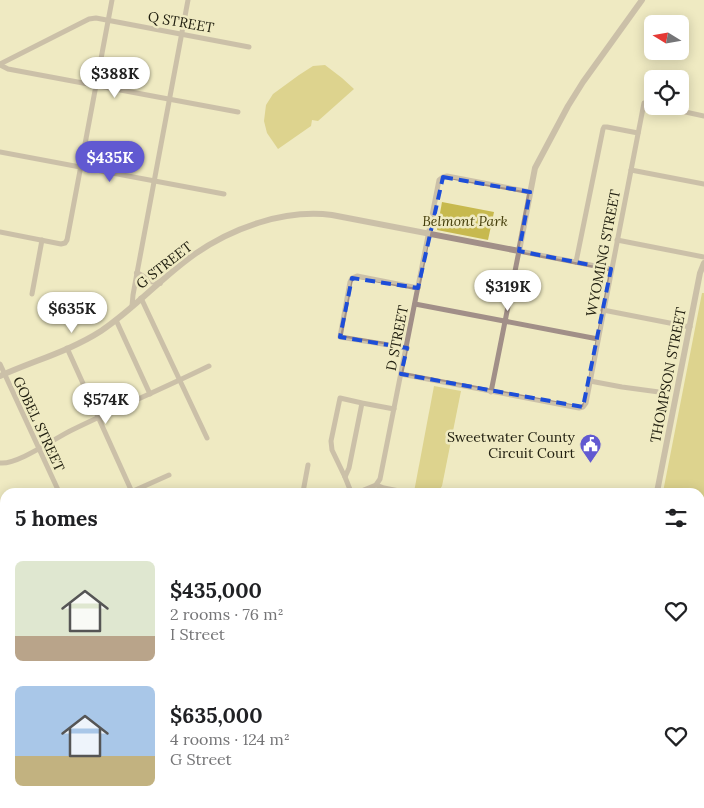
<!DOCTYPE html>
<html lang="en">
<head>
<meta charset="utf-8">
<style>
	:root { --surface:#fff; --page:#f2f2f2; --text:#202124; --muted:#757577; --accent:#6159d1 }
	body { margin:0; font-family:Lora,serif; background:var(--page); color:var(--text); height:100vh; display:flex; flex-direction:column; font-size:19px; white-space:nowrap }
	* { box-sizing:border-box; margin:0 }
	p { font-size:16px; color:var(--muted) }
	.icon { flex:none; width:28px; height:28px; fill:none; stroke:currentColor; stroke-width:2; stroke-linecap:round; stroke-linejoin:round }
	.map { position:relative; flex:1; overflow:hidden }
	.details { position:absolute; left:0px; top:488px; width:705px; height:321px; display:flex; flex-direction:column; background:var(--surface); border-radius:15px 15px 0 0; box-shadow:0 2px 12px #0003 }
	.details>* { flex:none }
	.needle { width:32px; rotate:281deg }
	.controls { position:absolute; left:644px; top:15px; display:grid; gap:10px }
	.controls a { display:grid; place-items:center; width:45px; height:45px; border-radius:8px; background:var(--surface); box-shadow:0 2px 12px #0003; font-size:25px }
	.price { position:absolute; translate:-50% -42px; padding:0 11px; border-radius:18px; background:#fff; color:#222; font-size:16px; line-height:32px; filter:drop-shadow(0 1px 2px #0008) }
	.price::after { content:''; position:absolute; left:50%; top:30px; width:15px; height:11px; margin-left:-8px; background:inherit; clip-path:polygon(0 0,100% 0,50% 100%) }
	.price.selected { background:var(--accent); color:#fff }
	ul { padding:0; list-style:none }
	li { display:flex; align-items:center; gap:15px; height:125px; padding:0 15px }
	li span { display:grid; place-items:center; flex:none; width:140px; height:100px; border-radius:8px; color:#555 }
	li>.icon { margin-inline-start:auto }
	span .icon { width:60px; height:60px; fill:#fffc; stroke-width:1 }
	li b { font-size:21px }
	h2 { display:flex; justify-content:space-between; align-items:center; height:60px; padding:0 15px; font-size:21px }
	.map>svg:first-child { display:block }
	.green { fill:#c7b94e }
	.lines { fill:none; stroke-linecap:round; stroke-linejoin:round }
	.minor { stroke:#a18f88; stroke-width:5 }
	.tertiary { stroke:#a18f88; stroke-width:6 }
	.secondary { stroke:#7e645b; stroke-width:7 }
	.marked { fill:none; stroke:#1d4ed8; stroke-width:4; stroke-dasharray:10 6; stroke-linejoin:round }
	.labels { text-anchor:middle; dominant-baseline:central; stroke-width:5; stroke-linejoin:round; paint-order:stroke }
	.street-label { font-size:14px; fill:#222011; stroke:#efeac2 }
	.park-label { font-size:14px; font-style:italic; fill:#453e0b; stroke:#efeac2 }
	.poi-label { font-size:14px; fill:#222011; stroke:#efeac2; text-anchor:end }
</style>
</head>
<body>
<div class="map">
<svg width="704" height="808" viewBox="0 0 704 808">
	<rect width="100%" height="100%" fill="#efeac2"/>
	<g class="green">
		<polygon points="325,65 342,78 354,89 318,121 312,120 311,126 278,149 267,133 264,121 266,105 273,94 299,75 313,66"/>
		<polygon points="442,202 494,212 488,240 437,230"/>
		<polygon points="702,293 704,293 704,605 700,604 700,492 663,492"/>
		<polygon points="434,386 461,391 442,486 438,492 414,492"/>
	</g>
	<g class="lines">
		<g class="minor">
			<polyline points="0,64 89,19 96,18 249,47"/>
			<polyline points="0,65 8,69 238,112"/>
			<polyline points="658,106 704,116"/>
			<polyline points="0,152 224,194"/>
			<polyline points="631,170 704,184"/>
			<polyline points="0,232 61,244 65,243 67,240 112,0"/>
			<polyline points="617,240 704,257"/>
			<polyline points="576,262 603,129 604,127 607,127 638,133"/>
			<polyline points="32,294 42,240"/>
			<polyline points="141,298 207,438"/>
			<polyline points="415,304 598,339"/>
			<polyline points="132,306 133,295 137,273 188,0"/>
			<polyline points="603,310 690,327"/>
			<polyline points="116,320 150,394"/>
			<polyline points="67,348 132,492"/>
			<polyline points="407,348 340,337 350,282 352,278 357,276 418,288"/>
			<polyline points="0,364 59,492"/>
			<polyline points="401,374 579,408 583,407 586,403 644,103 652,105"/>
			<polyline points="590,381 622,387 659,392"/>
			<polyline points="491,392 519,251 611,269"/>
			<polyline points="362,403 340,398 331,441 332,450 345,477 349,468 362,403 394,409"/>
			<path d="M 0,463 C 18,465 55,438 72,430 C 117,408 164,388 209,366"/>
			<polyline points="345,477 351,492"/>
			<polyline points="376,485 384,488 404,492"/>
			<polyline points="131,492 169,475"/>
			<polyline points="303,492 308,465"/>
			<polyline points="359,492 376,485 380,479 439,180 443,177 447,176 530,192"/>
			<polyline points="0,596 5,607"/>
			<polyline points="700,627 704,628"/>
			<polyline points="0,646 5,644"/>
			<polyline points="0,733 5,731"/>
			<polyline points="0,771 5,768"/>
			<polyline points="97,804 99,808"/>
			<polyline points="149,804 151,808"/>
			<polyline points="200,804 202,808"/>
			<polyline points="359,804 361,808"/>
			<polyline points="228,808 238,804"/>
			<polyline points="414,808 424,804"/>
		</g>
		<g class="tertiary">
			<polyline points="137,273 151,281 160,283"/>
			<path d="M 0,376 C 33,361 70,351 101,331 C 134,309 160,279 192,256 C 231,228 284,209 332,215 L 519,251 L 535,168 L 568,106 L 583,82 L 642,0"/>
			<polyline points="657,492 700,273 704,263"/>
			<polyline points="0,544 5,549"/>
			<polyline points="0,705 5,717"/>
			<polyline points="700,723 704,724"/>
			<polyline points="500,808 501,804"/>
		</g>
		<g class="secondary">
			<polyline points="250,804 252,808"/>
			<polyline points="36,808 46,804"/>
		</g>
	</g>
	<path d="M0 0H704V808H0ZM 443,177 L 530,192 L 519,251 L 611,269 L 583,407 L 401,374 L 407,348 L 340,337 L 352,278 L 418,288 Z" fill="#efeac2" fill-opacity=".55" fill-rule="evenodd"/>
	<path class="marked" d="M 443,177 L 530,192 L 519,251 L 611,269 L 583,407 L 401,374 L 407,348 L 340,337 L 352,278 L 418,288 Z"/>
	<defs>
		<symbol id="civic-pin" viewBox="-11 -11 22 30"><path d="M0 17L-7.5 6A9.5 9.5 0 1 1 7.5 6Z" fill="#6159d1" stroke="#efeac2"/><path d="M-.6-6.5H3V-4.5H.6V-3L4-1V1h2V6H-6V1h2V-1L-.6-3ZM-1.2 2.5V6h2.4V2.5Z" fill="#fff"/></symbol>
	</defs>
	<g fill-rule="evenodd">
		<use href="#civic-pin" x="578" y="432" width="25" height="34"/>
	</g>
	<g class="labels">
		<g class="street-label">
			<text transform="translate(181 22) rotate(10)">Q STREET</text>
			<text transform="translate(603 253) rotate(-79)">WYOMING STREET</text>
			<text transform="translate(164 265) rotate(-38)">G STREET</text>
			<text transform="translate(397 338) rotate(-79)">D STREET</text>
			<text transform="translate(668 375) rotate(-79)">THOMPSON STREET</text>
			<text transform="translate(39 424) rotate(65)">GOBEL STREET</text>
		</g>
		<g class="park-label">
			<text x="465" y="221">Belmont Park</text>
		</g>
		<g class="poi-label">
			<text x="575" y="437">Sweetwater County<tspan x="575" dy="16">Circuit Court</tspan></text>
		</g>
	</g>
</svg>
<div class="controls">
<a><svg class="needle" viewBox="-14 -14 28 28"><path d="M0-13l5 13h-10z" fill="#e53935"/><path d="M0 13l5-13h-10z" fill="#757577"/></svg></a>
<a><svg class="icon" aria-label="locate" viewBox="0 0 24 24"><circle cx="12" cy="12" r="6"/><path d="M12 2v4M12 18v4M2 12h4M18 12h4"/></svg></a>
</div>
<b class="price" style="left:115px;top:99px">$388K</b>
<b class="price selected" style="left:110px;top:183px">$435K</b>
<b class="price" style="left:508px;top:312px">$319K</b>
<b class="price" style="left:72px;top:334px">$635K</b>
<b class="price" style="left:106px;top:425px">$574K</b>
<section class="details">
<h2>5 homes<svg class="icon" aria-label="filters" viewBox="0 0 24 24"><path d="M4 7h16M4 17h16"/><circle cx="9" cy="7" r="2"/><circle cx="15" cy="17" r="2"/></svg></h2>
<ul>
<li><span style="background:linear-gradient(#dfe7d0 75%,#b9a48a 0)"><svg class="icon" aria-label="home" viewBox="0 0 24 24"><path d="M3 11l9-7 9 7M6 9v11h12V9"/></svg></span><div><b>$435,000</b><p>2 rooms · 76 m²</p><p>I Street</p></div><svg class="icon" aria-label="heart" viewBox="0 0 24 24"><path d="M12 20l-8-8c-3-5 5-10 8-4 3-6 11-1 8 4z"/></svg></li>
<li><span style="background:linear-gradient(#a9c7e8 70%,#c2b280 0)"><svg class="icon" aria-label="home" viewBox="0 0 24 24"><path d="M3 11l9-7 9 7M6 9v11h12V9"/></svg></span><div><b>$635,000</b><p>4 rooms · 124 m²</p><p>G Street</p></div><svg class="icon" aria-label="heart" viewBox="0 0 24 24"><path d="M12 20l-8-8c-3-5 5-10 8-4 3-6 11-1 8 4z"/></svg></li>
</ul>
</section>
</div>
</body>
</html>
